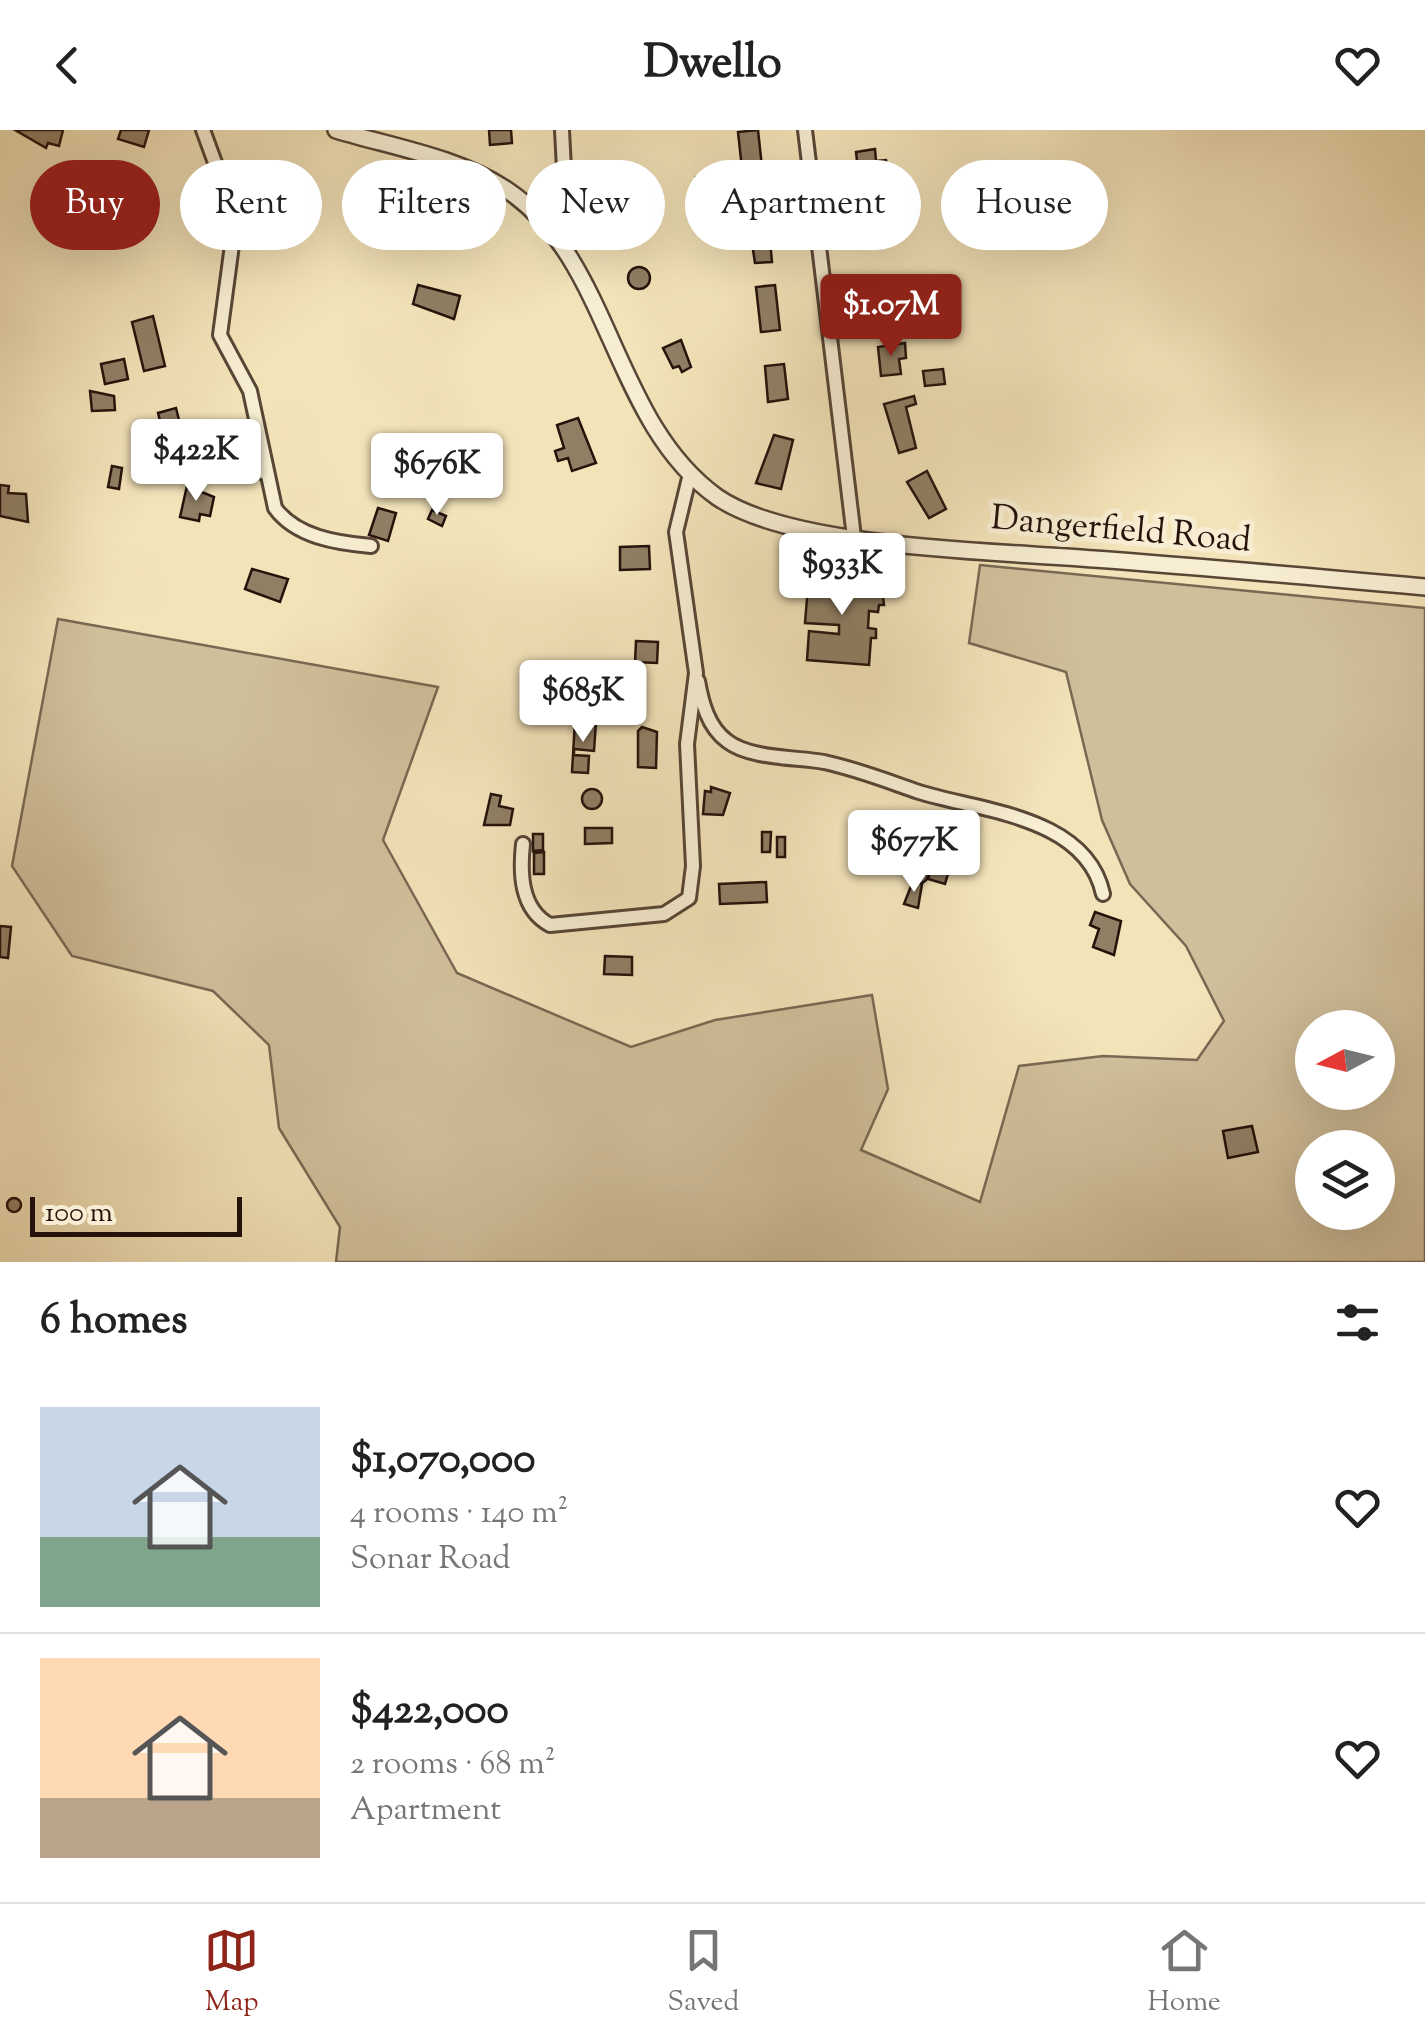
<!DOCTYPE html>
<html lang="en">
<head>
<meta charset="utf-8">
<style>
	:root { --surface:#fff; --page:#f2f2f2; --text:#222; --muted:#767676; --line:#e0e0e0; --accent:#8f2418 }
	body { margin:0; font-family:"Sorts Mill Goudy",serif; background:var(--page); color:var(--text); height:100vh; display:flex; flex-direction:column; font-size:38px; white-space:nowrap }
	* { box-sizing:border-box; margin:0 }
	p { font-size:32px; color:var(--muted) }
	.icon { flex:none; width:55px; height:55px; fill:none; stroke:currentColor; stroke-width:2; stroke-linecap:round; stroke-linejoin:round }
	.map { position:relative; height:1132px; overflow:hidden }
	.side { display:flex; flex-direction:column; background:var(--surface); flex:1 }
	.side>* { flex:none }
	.top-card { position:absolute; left:30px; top:30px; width:1365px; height:90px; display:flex; gap:20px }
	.needle { width:65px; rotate:263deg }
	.buttons { position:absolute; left:1295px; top:880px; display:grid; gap:20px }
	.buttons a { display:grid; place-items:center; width:100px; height:100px; border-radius:50%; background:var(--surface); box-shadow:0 10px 40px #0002; font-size:50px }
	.scale { position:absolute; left:30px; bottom:25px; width:212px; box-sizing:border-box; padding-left:10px; border:5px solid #25120b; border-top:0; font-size:28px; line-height:35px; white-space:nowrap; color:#25120b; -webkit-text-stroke:8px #f7edd2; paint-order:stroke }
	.price { position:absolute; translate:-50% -85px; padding:0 22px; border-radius:10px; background:#fff; color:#222; font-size:32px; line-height:65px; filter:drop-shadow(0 2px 5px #0008) }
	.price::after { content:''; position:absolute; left:50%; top:60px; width:30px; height:22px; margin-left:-15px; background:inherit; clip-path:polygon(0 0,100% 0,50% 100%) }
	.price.selected { background:var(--accent); color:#fff }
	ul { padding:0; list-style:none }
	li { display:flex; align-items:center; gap:30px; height:250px; padding:0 40px }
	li+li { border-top:2px solid var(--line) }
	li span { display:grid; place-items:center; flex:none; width:280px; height:200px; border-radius:0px; color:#555 }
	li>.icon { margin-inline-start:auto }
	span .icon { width:120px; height:120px; fill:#fffc; stroke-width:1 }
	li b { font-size:42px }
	h2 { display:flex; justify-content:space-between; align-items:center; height:120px; padding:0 40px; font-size:42px }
	.pill { padding:0 35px; border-radius:45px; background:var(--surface); box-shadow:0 10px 40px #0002; font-size:35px; line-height:90px }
	.pill.selected { background:var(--accent); color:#fff }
	header { display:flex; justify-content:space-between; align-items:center; height:130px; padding:0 40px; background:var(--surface); font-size:45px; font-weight:700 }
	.menu { display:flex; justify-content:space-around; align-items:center; height:140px; border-top:2px solid var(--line); background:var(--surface); font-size:28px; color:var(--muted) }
	.menu a { display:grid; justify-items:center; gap:5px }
	.menu .selected { color:var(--accent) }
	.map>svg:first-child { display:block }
	.green { fill:#d0bf9b; stroke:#7a6853; stroke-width:2.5; fill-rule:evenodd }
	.building { fill:#907f65; stroke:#25120b; stroke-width:2.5 }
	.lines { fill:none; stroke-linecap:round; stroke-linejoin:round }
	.minor-casing { stroke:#584636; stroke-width:18 }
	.tertiary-casing { stroke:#584636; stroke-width:20 }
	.minor { stroke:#f7edd2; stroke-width:12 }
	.tertiary { stroke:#f7edd2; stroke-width:15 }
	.labels { text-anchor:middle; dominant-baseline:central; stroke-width:10; stroke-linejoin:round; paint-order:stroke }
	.street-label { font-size:35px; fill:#25120b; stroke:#f7edd2 }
</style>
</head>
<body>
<header><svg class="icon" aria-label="back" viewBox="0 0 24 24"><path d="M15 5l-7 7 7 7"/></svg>Dwello<svg class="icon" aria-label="heart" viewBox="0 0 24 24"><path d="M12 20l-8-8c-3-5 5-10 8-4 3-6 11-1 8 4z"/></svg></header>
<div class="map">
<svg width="1425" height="1132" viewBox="0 0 1425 1132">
	<rect width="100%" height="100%" fill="#f3e3b9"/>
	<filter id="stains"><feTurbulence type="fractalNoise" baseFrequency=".002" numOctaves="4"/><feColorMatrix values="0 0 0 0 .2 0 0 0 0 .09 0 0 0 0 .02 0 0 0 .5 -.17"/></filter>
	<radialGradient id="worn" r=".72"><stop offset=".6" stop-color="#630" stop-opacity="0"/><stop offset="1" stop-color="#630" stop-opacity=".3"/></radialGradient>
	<path class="green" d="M 980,435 L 1425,478 L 1425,1132 L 336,1132 L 340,1097 L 279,998 L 269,915 L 213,861 L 72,826 L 12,736 L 58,489 L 438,557 L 383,710 L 457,843 L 631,917 L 715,890 L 872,865 L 888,959 L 861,1020 L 980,1072 L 1019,936 L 1103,926 L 1197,930 L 1224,891 L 1186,816 L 1130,754 L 1102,690 L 1066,542 L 969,513 ZM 1312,898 L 1378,898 L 1378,962 L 1312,962 ZM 1312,1018 L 1378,1018 L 1378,1082 L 1312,1082 Z"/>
	<g class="building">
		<polygon points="15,0 63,0 59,16 48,13 46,18"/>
		<polygon points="121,0 149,0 144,17 118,9"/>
		<polygon points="489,0 511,0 512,13 490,15"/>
		<polygon points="758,0 762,37 742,39 738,2"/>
		<polygon points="875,19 876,31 886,30 888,46 878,48 879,55 860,57 856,22"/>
		<polygon points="634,38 635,57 629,57 630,79 612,80 606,65 616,57 615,40"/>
		<polygon points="716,44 717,53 697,55 696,47"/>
		<polygon points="767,78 772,132 755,133 747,80"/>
		<polygon points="883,86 886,116 867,118 863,88"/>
		<circle cx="639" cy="148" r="11"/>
		<polygon points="890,150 894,180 874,183 870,153"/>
		<polygon points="418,155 460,166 454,189 413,174"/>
		<polygon points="775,155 780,200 761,202 756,157"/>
		<polygon points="153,186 165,236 144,241 132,192"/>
		<polygon points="681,210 691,237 682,242 679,236 673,238 663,218"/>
		<polygon points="905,213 906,228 899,229 901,244 881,246 878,217"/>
		<polygon points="124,229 128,249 105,254 101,234"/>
		<polygon points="784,234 788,269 768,272 765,236"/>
		<polygon points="943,239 945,254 925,256 923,241"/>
		<polygon points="90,261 114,266 115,280 92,281"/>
		<polygon points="914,266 916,274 906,277 916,318 899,323 884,274"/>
		<polygon points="176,278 183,306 165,311 158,283"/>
		<polygon points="578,288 596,333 572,341 568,328 558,331 555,321 564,318 557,295"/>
		<polygon points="774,305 793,310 781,359 756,353"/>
		<polygon points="112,336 122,338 119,359 108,357"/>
		<polygon points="927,341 946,379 929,388 907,352"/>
		<polygon points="0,355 9,356 8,363 26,364 28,392 0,386"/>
		<polygon points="187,356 214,367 210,386 200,384 199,391 180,387"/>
		<polygon points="378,378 396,383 388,411 369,405"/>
		<polygon points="432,380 446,386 442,396 428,389"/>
		<polygon points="649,416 650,439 620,440 620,417"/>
		<polygon points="252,439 288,449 280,472 245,459"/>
		<polygon points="809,444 881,450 884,475 879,475 878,482 869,481 868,498 876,499 876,508 871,508 869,535 807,530 809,501 839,504 839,495 805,493"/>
		<polygon points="636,511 658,512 657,533 635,532"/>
		<polygon points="575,591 596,592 594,621 574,619 574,625 589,626 588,643 572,642"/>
		<polygon points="642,597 657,602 656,638 638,637 638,601"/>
		<polygon points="711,657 730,663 723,685 703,684 705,661 711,662"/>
		<circle cx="592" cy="669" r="10"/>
		<polygon points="491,664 501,666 499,676 513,679 510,695 484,695"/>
		<polygon points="585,698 612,698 612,713 585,714"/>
		<polygon points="942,701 959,706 945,754 928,749"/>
		<polygon points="762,702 771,702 770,722 762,722"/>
		<polygon points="533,704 543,704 543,720 533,721"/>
		<rect x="777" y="707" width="8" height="20"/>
		<polygon points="544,722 544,744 534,744 534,723"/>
		<circle cx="920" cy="745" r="8"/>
		<polygon points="913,751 922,754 918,778 904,774"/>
		<polygon points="766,752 767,772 720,774 719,754"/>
		<polygon points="1095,782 1121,791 1114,825 1093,817 1099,799 1090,795"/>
		<polygon points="0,796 11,797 8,828 0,827"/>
		<polygon points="605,826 632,827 632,845 604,844"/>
		<polygon points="1252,996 1258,1022 1228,1028 1223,1001"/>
		<circle cx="14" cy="1075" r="7"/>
	</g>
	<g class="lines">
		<defs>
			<g id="minor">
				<path d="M 203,0 L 232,79 L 234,100 L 220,205 L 250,261 L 275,378 C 296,407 337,413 371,416"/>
				<polyline points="805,0 854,407"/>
				<polyline points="561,113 566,79 562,0"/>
				<polyline points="145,334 265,342"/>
				<path d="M 698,551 C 702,573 708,597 727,611 C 750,629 796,627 824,632 C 857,639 887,651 919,662 C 980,681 1086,686 1103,764"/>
				<path d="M 523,714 C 520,742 520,779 550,795 L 664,784 L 689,768 L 693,736 L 687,614 L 696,543 L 676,402 L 690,344"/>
			</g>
			<path id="tertiary" d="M 336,0 C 392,17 458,27 507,60 C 612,130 611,291 717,367 C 792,419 999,421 1094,429 C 1204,437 1315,447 1425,457"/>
		</defs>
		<use href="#minor" class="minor-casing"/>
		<use href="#tertiary" class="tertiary-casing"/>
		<use href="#minor" class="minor"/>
		<use href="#tertiary" class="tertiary"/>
	</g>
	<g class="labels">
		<g class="street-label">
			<text transform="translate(1121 401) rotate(5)">Dangerfield Road</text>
		</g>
	</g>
	<rect width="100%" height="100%" filter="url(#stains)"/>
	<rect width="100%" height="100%" fill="url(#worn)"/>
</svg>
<div class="buttons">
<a><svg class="needle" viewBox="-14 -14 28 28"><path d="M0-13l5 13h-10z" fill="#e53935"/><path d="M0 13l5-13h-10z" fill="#767676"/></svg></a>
<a><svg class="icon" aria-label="layers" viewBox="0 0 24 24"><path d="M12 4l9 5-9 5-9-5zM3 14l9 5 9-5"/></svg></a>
</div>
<div class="scale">100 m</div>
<b class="price selected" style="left:891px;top:229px">$1.07M</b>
<b class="price" style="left:196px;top:374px">$422K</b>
<b class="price" style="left:437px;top:388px">$676K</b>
<b class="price" style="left:842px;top:488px">$933K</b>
<b class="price" style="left:583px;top:615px">$685K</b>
<b class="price" style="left:914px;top:765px">$677K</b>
<div class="top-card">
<a class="pill selected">Buy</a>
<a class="pill">Rent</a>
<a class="pill">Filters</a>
<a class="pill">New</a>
<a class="pill">Apartment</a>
<a class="pill">House</a>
</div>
</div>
<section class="side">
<h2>6 homes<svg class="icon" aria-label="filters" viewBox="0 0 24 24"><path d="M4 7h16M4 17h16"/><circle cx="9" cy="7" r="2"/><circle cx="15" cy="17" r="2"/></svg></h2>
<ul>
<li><span style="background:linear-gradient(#c9d6e8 65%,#7fa58c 0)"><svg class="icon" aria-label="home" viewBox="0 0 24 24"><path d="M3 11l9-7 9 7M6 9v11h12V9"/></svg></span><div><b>$1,070,000</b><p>4 rooms · 140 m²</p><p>Sonar Road</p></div><svg class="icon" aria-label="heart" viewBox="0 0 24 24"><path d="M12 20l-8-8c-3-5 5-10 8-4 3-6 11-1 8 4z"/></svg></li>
<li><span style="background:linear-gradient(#ffd9b3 70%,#b9a48a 0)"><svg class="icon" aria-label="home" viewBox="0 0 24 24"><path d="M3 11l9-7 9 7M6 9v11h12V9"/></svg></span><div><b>$422,000</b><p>2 rooms · 68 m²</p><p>Apartment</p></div><svg class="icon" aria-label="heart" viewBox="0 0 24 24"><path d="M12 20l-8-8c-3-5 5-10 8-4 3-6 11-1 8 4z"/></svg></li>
</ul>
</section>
<nav class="menu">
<a class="selected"><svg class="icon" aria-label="map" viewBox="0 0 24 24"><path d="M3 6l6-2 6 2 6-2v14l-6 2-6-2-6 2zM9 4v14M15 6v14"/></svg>Map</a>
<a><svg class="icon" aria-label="saved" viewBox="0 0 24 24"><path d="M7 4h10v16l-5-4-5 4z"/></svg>Saved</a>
<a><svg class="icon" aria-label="home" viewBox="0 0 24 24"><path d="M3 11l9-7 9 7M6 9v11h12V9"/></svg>Home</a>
</nav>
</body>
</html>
